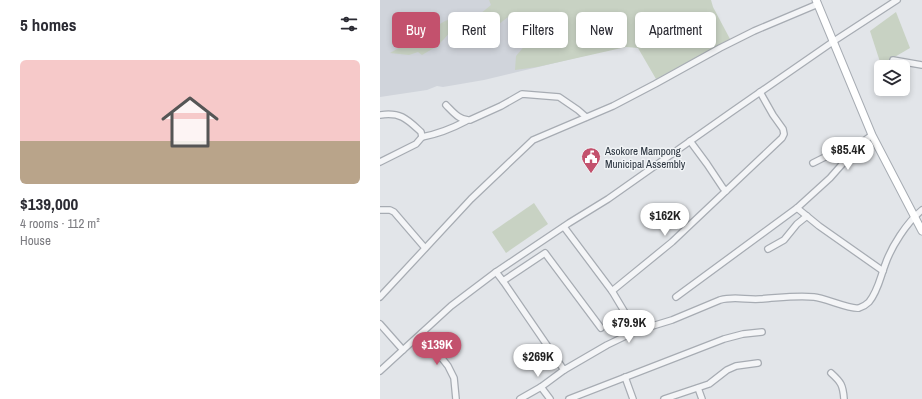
<!DOCTYPE html>
<html lang="en">
<head>
<meta charset="utf-8">
<style>
	:root { --surface:#fff; --page:#f2f2f3; --text:#2b2b33; --muted:#7c7c81; --accent:#c3516d }
	body { margin:0; font-family:"Archivo Narrow",sans-serif; background:var(--page); color:var(--text); height:100vh; display:flex; flex-direction:column; font-size:15px; white-space:nowrap }
	* { box-sizing:border-box; margin:0 }
	p { font-size:13px; color:var(--muted) }
	.icon { flex:none; width:22px; height:22px; fill:none; stroke:currentColor; stroke-width:2; stroke-linecap:round; stroke-linejoin:round }
	.map { position:relative; flex:1; overflow:hidden }
	.panel { display:flex; flex-direction:column; background:var(--surface); width:380px }
	.panel>* { flex:none }
	.hud { position:absolute; left:12px; top:12px; width:380px; height:36px; display:flex; gap:8px }
	.fabs { position:absolute; left:494px; top:60px; display:grid; gap:8px }
	.fabs a { display:grid; place-items:center; width:36px; height:36px; border-radius:6px; background:var(--surface); box-shadow:0 2px 6px #0003; font-size:20px }
	.price { position:absolute; translate:-50% -34px; padding:0 9px; border-radius:14px; background:#fff; color:#222; font-size:13px; line-height:26px; filter:drop-shadow(0 1px 2px #0008) }
	.price::after { content:''; position:absolute; left:50%; top:24px; width:12px; height:9px; margin-left:-6px; background:inherit; clip-path:polygon(0 0,100% 0,50% 100%) }
	.price.selected { background:var(--accent); color:#fff }
	ul { padding:0; list-style:none }
	li { display:grid; align-content:center; gap:8px; height:212px; padding:0 20px }
	li span { display:grid; place-items:center; height:124px; border-radius:6px; color:#555 }
	li>.icon { margin-inline-start:auto }
	span .icon { width:72px; height:72px; fill:#fffc; stroke-width:1 }
	li b { font-size:17px }
	h2 { display:flex; justify-content:space-between; align-items:center; height:48px; padding:0 20px; font-size:17px }
	.tag { padding:0 14px; border-radius:6px; background:var(--surface); box-shadow:0 2px 6px #0003; font-size:14px; line-height:36px }
	.tag.selected { background:var(--accent); color:#fff }
	main { display:flex; flex:1; min-height:0 }
	.map>svg:first-child { display:block }
	.built { fill:#d0d4db }
	.green { fill:#c8d2c3 }
	.lines { fill:none; stroke-linecap:round; stroke-linejoin:round }
	.street-casing { stroke:#a7acb3; stroke-width:8 }
	.secondary-casing { stroke:#a7acb3; stroke-width:9 }
	.street { stroke:#f4f5f7; stroke-width:5.5 }
	.secondary { stroke:#fff; stroke-width:7 }
	.labels { text-anchor:middle; dominant-baseline:central; stroke-width:3; stroke-linejoin:round; paint-order:stroke }
	.poi-label { font-size:11px; fill:#2b343f; stroke:#f1f4f6; text-anchor:start }
</style>
</head>
<body>
<main>
<section class="panel">
<h2>5 homes<svg class="icon" aria-label="filters" viewBox="0 0 24 24"><path d="M4 7h16M4 17h16"/><circle cx="9" cy="7" r="2"/><circle cx="15" cy="17" r="2"/></svg></h2>
<ul>
<li><span style="background:linear-gradient(#f6c9c9 65%,#b9a48a 0)"><svg class="icon" aria-label="home" viewBox="0 0 24 24"><path d="M3 11l9-7 9 7M6 9v11h12V9"/></svg></span><div><b>$139,000</b><p>4 rooms · 112 m²</p><p>House</p></div></li>
</ul>
</section>
<div class="map">
<svg width="542" height="399" viewBox="0 0 542 399">
	<rect width="100%" height="100%" fill="#e2e5e9"/>
	<polygon class="built" points="0,0 329,0 254,44 104,80 63,87 57,86 47,90 0,97"/>
	<g class="green">
		<path d="M 109,0 L 331,0 L 333,7 L 350,39 L 276,79 L 258,48 L 246,47 L 157,67 L 135,70 L 136,56 L 152,37 L 132,14 L 119,24 L 106,27 C 78,11 78,26 60,43 C 55,48 48,51 42,55 L 38,52 L 29,55 L 10,53 L 65,21 L 87,13 L 100,14 L 111,5 Z"/>
		<polygon points="516,12 530,48 501,65 490,31"/>
		<polygon points="154,203 168,224 126,253 112,232"/>
	</g>
	<g class="lines">
		<defs>
			<g id="street">
				<polyline points="513,60 542,65"/>
				<path d="M 66,105 C 73,112 80,121 90,120 L 121,106 L 142,94 L 179,97 L 198,110 L 206,117"/>
				<path d="M 0,115 C 21,112 27,119 41,132 L 42,137 L 36,144 L 0,162"/>
				<path d="M 42,137 C 58,134 71,129 86,121"/>
				<polyline points="310,141 327,164 343,188 346,191"/>
				<polyline points="433,163 463,148 479,144"/>
				<polyline points="417,208 439,226 503,271"/>
				<polyline points="0,210 10,210 14,212 45,248"/>
				<polyline points="184,227 232,291 256,331"/>
				<polyline points="388,249 404,240 417,224 427,216"/>
				<polyline points="116,272 123,281 165,253 221,328"/>
				<path d="M 123,281 L 184,370 L 227,345 L 256,331 L 292,320 L 340,300 C 354,296 366,300 380,299 C 398,298 416,295 434,297 C 445,298 471,310 479,308 C 482,307 487,304 489,302 C 498,291 500,278 505,265 C 511,247 527,222 542,210"/>
				<polyline points="232,291 292,242 402,138 404,134 403,129 393,115 380,92"/>
				<polyline points="0,297 91,199 153,140 233,106 275,84 340,48 374,31 438,4"/>
				<polyline points="296,297 417,208 450,178 480,144 492,135"/>
				<polyline points="0,324 23,350"/>
				<polyline points="42,333 68,366 74,378 76,399"/>
				<polyline points="0,371 71,306 116,272 189,223 228,199 350,113 454,41 517,0"/>
				<path d="M 451,373 C 461,382 463,385 464,399"/>
				<polyline points="245,377 253,399"/>
				<polyline points="161,387 170,399"/>
				<polyline points="318,388 322,399"/>
				<polyline points="140,399 161,387 184,370"/>
				<polyline points="189,399 344,339 363,334 382,332"/>
				<polyline points="284,399 329,384 347,370 356,366 378,363"/>
			</g>
			<polyline id="secondary" points="436,0 492,135 542,231"/>
		</defs>
		<use href="#street" class="street-casing"/>
		<use href="#secondary" class="secondary-casing"/>
		<use href="#street" class="street"/>
		<use href="#secondary" class="secondary"/>
	</g>
	<defs>
		<symbol id="civic-pin" viewBox="-11 -11 22 30"><path d="M0 17L-7.5 6A9.5 9.5 0 1 1 7.5 6Z" fill="#c3516d" stroke="#f1f4f6"/><path d="M-.6-6.5H3V-4.5H.6V-3L4-1V1h2V6H-6V1h2V-1L-.6-3ZM-1.2 2.5V6h2.4V2.5Z" fill="#fff"/></symbol>
	</defs>
	<g fill-rule="evenodd">
		<use href="#civic-pin" x="200" y="146" width="22" height="30"/>
	</g>
	<g class="labels">
		<g class="poi-label">
			<text x="225" y="151">Asokore Mampong<tspan x="225" dy="13">Municipal Assembly</tspan></text>
		</g>
	</g>
</svg>
<div class="fabs">
<a><svg class="icon" aria-label="layers" viewBox="0 0 24 24"><path d="M12 4l9 5-9 5-9-5zM3 14l9 5 9-5"/></svg></a>
</div>
<b class="price" style="left:468px;top:171px">$85.4K</b>
<b class="price" style="left:285px;top:237px">$162K</b>
<b class="price" style="left:249px;top:344px">$79.9K</b>
<b class="price selected" style="left:57px;top:366px">$139K</b>
<b class="price" style="left:158px;top:378px">$269K</b>
<div class="hud">
<a class="tag selected">Buy</a>
<a class="tag">Rent</a>
<a class="tag">Filters</a>
<a class="tag">New</a>
<a class="tag">Apartment</a>
</div>
</div>
</main>
</body>
</html>
